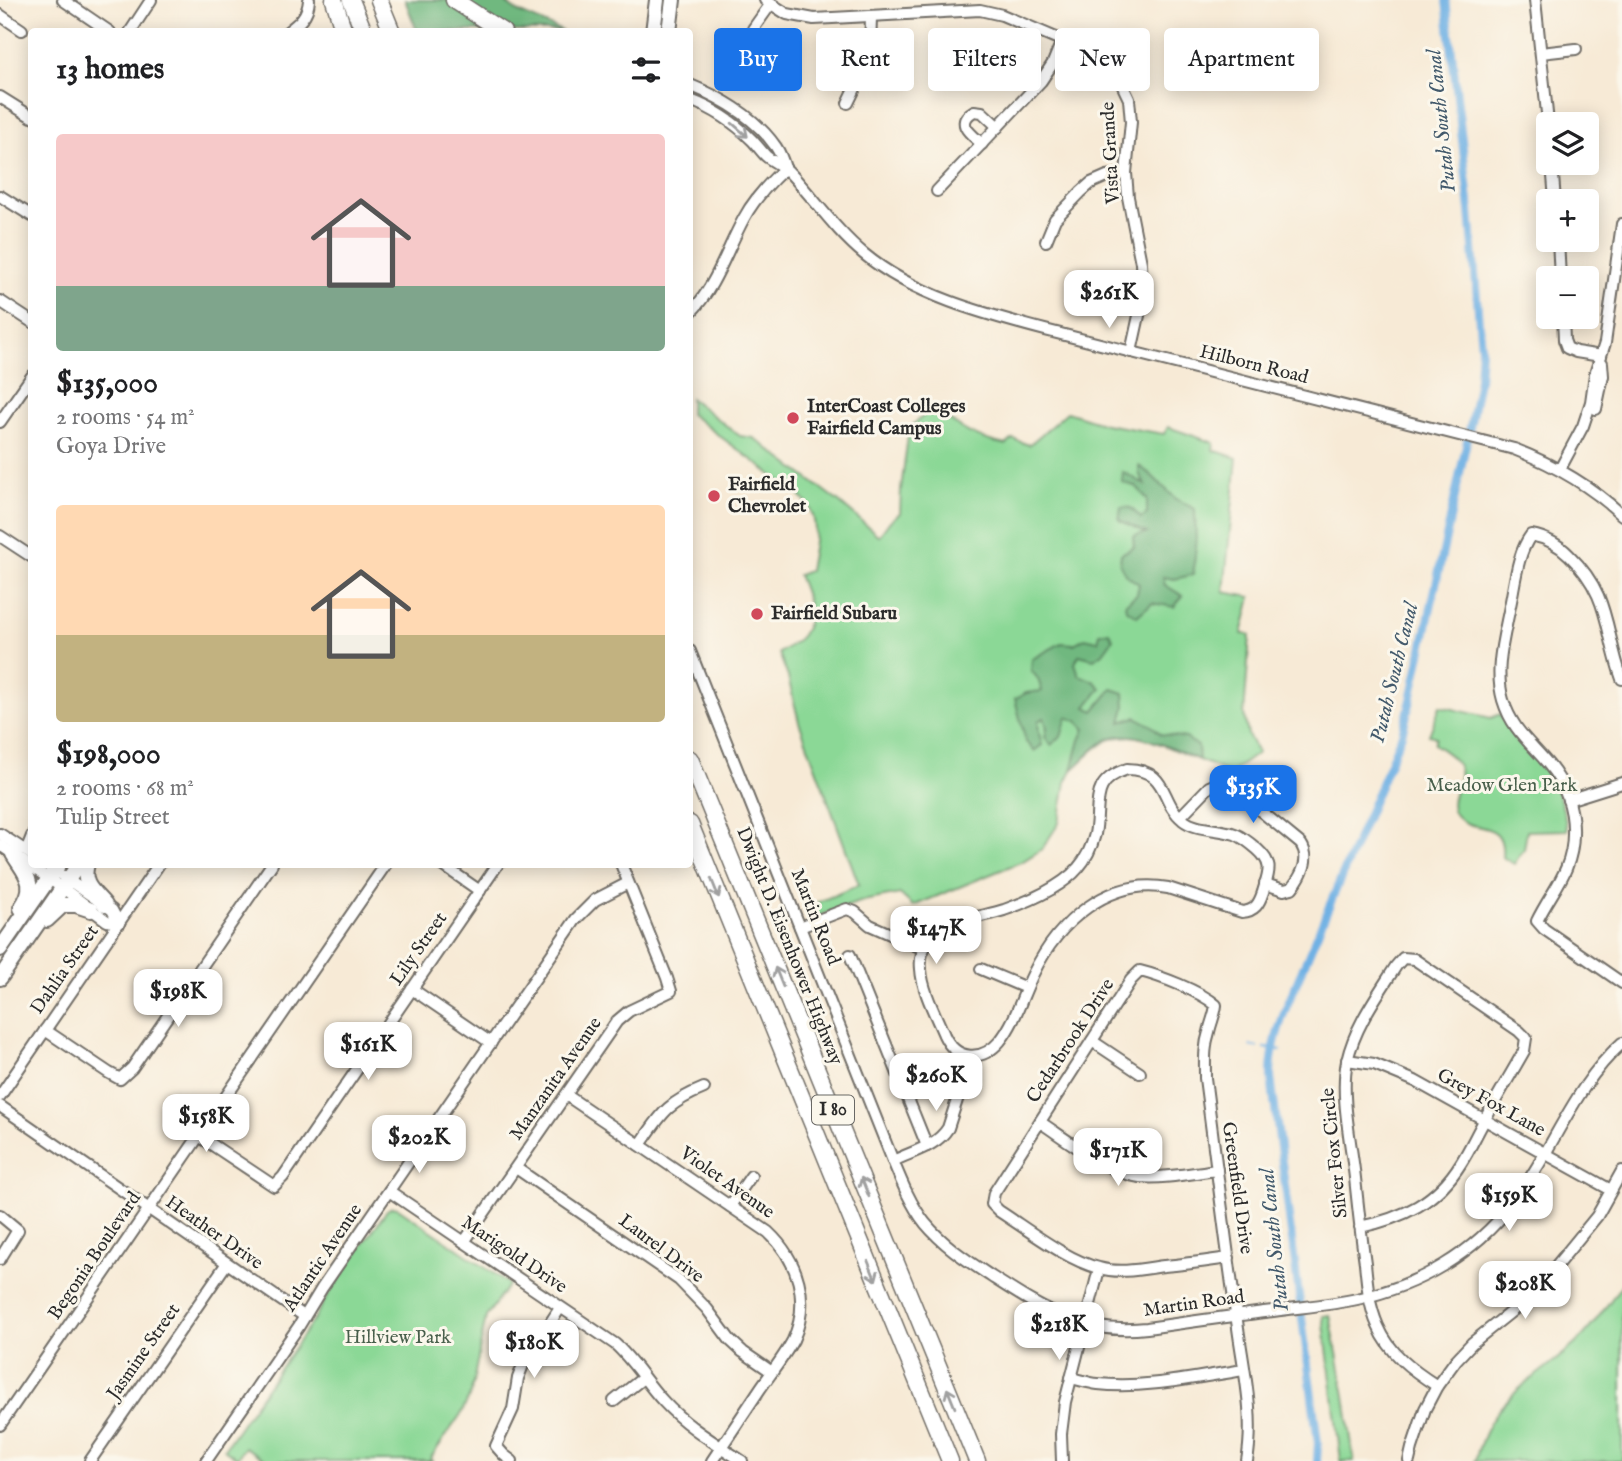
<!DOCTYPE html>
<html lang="en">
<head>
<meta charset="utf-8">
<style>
	:root { --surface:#fff; --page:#f2f2f2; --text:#202124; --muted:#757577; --accent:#1a73e8 }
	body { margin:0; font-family:"IM FELL English",serif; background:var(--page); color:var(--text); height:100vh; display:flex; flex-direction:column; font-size:26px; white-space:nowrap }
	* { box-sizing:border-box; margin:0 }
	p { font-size:23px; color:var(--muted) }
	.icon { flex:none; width:38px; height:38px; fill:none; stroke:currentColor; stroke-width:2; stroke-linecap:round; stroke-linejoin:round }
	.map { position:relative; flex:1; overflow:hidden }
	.panel { position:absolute; left:28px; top:28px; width:665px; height:840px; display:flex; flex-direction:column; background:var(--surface); border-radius:7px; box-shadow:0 4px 18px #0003 }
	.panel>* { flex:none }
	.top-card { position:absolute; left:714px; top:28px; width:665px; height:63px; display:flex; gap:14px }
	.tools { position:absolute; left:1536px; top:112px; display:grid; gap:14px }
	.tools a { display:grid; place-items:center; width:63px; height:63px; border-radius:7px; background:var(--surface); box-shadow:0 4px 18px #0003; font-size:35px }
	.price { position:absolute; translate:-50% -60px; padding:0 16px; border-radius:14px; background:#fff; color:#222; font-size:23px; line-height:46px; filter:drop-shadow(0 2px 4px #0008) }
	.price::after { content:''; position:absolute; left:50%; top:42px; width:21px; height:16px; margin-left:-10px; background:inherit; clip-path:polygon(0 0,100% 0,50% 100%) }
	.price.active { background:var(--accent); color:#fff }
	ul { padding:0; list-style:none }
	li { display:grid; align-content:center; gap:14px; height:371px; padding:0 28px }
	li span { display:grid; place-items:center; height:217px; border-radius:7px; color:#555 }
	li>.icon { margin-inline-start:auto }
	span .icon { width:126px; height:126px; fill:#fffc; stroke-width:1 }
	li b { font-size:30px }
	h2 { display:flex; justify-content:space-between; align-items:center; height:84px; padding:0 28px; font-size:30px }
	.chip { padding:0 24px; border-radius:7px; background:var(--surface); box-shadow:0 4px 18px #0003; font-size:24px; line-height:63px }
	.chip.active { background:var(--accent); color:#fff }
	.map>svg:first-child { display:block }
	.green { fill:#8bd896; stroke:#5b8260; stroke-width:2 }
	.forest { fill:#70b87f; stroke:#4e7255; stroke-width:2 }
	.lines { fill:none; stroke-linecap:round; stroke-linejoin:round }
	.stream { stroke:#6fb1e4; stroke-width:2.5 }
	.canal { stroke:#6fb1e4; stroke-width:8 }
	.minor-casing { stroke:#726e67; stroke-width:14 }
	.major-casing { stroke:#726e67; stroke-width:18 }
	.highway-casing { stroke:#726e67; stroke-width:19 }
	.minor { stroke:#fff; stroke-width:10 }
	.major { stroke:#fff; stroke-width:14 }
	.highway { stroke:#fff; stroke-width:16 }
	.oneway { stroke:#a0a0a0 }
	.poi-dot { fill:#d1495b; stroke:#fbf7ec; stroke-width:2.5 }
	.labels { text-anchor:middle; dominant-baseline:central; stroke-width:6; stroke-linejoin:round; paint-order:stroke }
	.shield { fill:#fbf7ec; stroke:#696865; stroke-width:2 }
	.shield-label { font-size:18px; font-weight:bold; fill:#2b2b2b }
	.street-label { font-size:19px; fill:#2b2b2b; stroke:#fbf7ec }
	.poi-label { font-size:19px; font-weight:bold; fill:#2b2b2b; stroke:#fbf7ec; text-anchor:start }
	.park-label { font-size:19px; fill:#485f4b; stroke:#fbf7ec }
	.water-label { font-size:21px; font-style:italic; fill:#435a6c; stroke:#fbf7ec }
</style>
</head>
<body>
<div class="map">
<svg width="1622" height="1461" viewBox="0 0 1622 1461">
	<rect width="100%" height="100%" fill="#fbf7ec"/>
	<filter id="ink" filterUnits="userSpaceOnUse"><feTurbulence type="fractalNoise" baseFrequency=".0143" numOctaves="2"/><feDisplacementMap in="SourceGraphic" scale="14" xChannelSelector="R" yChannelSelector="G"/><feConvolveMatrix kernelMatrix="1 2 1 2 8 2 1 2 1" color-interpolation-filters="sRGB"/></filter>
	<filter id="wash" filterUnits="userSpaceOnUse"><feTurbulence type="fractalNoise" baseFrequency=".00686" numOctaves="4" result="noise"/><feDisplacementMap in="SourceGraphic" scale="28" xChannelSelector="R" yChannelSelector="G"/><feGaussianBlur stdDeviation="1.57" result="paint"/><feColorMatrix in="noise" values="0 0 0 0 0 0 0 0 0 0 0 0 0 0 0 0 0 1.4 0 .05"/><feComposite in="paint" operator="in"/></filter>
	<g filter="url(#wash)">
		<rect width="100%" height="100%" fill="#f7ead6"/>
		<g class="green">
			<path d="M 690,398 L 740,436 L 754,438 L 839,502 L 879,536 L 890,521 L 900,513 L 901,489 L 909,428 L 934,407 C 943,409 944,414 950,420 C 965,433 987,441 1006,445 L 1013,439 L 1029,445 L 1067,412 L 1105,424 L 1164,434 L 1168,427 L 1214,443 L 1213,450 L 1237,458 L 1224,592 L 1251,597 L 1242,634 L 1250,635 L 1244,715 L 1248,735 L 1258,753 L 1230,773 L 1151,740 L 1132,736 L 1111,738 L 1094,750 L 1072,770 L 1066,782 L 1059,823 L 1042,849 L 1023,861 L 913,906 L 900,894 L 863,901 L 809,919 L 804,908 L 859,885 L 799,722 L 788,677 L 779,653 C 786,648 797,642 802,635 C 816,614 806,596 798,575 L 809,571 C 813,543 824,516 799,495 L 690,414 Z"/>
			<path d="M 1440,706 L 1491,718 L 1500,714 C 1512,738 1528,749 1544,769 C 1558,787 1564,808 1567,830 L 1527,831 L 1524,849 L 1514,864 L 1502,857 C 1506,816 1471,836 1455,814 C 1445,799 1465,781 1458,766 C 1454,756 1442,750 1434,744 L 1436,737 L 1429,735 Z"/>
			<polygon points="392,1207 398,1208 509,1284 486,1317 471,1393 461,1414 430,1459 432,1461 267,1461 245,1447 237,1458 224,1449 314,1319 328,1295 387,1210"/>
			<path d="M 1622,1284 L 1622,1461 L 1475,1461 C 1480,1443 1488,1422 1501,1407 C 1523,1381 1555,1364 1579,1340 C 1596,1323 1608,1304 1622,1284 Z"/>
			<polygon points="1330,1315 1345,1396 1354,1461 1341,1461 1323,1316"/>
		</g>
		<g class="forest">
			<polygon points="405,0 502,0 518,12 562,31 417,31"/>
			<polygon points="1139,466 1150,474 1176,499 1195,509 1196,545 1193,575 1174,579 1163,577 1165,585 1183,596 1174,607 1152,603 1137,616 1126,609 1125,604 1137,594 1139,584 1126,575 1120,564 1121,554 1134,547 1133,536 1147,533 1119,520 1121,507 1131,508 1141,518 1147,514 1147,499 1137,487 1122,482 1123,472 1145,485 1139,473"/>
			<path d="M 1109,632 L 1113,639 L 1103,653 L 1094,659 L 1079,655 L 1075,663 L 1079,675 L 1094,681 L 1101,688 L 1086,707 L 1094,711 L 1112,689 L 1124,693 L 1125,707 L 1121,722 L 1136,717 L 1152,726 L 1161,734 L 1186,738 L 1198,746 L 1199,760 C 1177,751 1133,728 1110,738 C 1096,744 1084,760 1072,770 L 1080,740 L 1085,729 L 1077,721 L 1067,717 L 1061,737 L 1051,745 L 1045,737 L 1047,728 L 1044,718 L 1038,721 L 1039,733 L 1042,745 L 1034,751 L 1026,742 L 1015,699 L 1026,693 L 1042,691 L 1038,679 L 1031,670 L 1032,659 L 1061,643 L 1074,644 L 1085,638 L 1098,641 L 1100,633 Z"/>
		</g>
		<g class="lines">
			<g class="stream">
				<polyline points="1251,1046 1257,1047"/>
				<polyline points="1264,1048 1281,1050"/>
			</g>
			<path class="canal" d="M 1317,1461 L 1318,1443 L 1271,1077 C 1271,1052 1277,1032 1286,1008 L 1402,734 L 1411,700 L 1471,422 L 1479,380 L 1481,348 L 1470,210 L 1446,0"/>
		</g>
	</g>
	<g filter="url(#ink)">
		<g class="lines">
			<defs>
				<g id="minor">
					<polyline points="63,0 110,32"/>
					<polyline points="765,0 787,14 814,19 980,10 1002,15 1089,52 1106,63 1119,78 1129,99 1131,122 1126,173 1128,197 1141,263 1142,285 1140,311 1131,352"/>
					<polyline points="1535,0 1549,132"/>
					<polyline points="0,15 22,30"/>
					<polyline points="753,29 770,5"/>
					<polyline points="130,32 151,0"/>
					<path d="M 287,32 C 299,23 308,16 309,0"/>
					<polyline points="1541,53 1576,49"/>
					<path d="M 690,85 C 722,98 756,118 776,147 C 780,153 783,161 785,168"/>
					<polyline points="0,97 32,117"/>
					<path d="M 690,100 C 714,109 734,122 752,140 C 757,145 761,151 766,156 C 773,162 782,165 788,171 C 814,198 835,230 864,254 C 913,295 984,314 1045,330 L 1514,449 C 1555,465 1590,485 1622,515"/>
					<polyline points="848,103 865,68 870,53 871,16"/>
					<path d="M 982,144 C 971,134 954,123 974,111 L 982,112 L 998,127"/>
					<polyline points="1552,163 1555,201"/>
					<polyline points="937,191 1041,81 1053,63 1062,41"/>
					<polyline points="0,196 32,216"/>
					<polyline points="1558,240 1560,278"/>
					<polyline points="1046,241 1055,219 1081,192 1091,183 1107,176 1126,173"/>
					<polyline points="0,301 32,322"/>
					<path d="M 690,313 C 716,287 726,251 744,218 C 754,199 769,183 785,168"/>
					<polyline points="1563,317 1564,340 1567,348 1576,352 1601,356"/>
					<polyline points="1596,409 1603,376 1602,363"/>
					<polyline points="0,422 32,376"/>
					<polyline points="1560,469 1583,426 1591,402 1595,374 1605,343 1622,224"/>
					<polyline points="0,536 32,557"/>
					<path d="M 690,651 L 893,1161 C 902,1183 911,1205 925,1223 C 944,1246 968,1261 992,1277 C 1045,1311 1081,1335 1147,1328 C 1189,1322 1231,1316 1273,1311 C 1301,1307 1330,1305 1357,1299 C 1418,1286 1474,1254 1512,1204 C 1553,1152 1572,1088 1622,1043"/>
					<path d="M 1622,679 C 1604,629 1611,596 1569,555 C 1558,544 1547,538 1531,535 C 1517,554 1515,583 1510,606 C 1504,637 1494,669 1503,700 C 1512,730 1531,743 1549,765 C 1565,784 1574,809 1573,834 C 1573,871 1552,890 1537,921 L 1544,929 L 1622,983"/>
					<path d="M 1127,769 C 1170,770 1159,801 1183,820 C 1197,831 1218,828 1235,834 C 1243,837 1250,843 1257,849 C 1274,864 1269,872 1263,892 C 1259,904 1255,911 1242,912 L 1168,888 C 1108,877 1058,922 1033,974 C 1022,996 1016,1021 1000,1041 C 982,1062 956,1061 944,1035 C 936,1016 922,990 921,969 C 916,923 973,920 1004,910 C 1027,902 1062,887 1078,868 C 1086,859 1092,846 1095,834 C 1101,803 1089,782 1127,769 Z"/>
					<polyline points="1568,800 1622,783"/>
					<path d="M 1180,817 L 1209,787 L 1219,783 L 1229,785 L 1301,844 C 1311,859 1302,875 1292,888 L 1284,890 L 1265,884"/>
					<polyline points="0,834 32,855"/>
					<polyline points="32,836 28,846 32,854"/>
					<polyline points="0,845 68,892 107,921 119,923"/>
					<polyline points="45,864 112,910 119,923"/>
					<polyline points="441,864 480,891"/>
					<polyline points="800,927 847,909 855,912 870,925 924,949"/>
					<polyline points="850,955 927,1146"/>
					<polyline points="981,969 1026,988"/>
					<polyline points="412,989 491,1043"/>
					<polyline points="45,1030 109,1073 120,1079 132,1068 272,864"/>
					<polyline points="1092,1041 1140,1073"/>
					<polyline points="1347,1060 1374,1064 1415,1081 1611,1190"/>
					<path d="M 566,1095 L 768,1232 C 798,1260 811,1301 793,1340 C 784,1357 771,1373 760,1389 C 744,1413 728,1437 712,1461"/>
					<polyline points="0,1096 159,864"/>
					<polyline points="0,1106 304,1316"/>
					<path d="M 1040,1122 C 1066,1139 1110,1174 1140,1177 C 1166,1179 1192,1173 1217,1170"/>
					<polyline points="199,1136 274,1186 283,1177 498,864"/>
					<path d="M 640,1145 C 662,1113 667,1103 704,1088"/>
					<path d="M 893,1161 C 913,1151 936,1147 948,1128 L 967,1069 L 969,1056"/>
					<polyline points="516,1168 679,1280 707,1309 730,1340 743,1352 772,1372"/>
					<path d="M 389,1191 L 615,1344 C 634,1361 646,1383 664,1402 C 686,1426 715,1443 742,1461"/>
					<polyline points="730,1206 751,1176"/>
					<polyline points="0,1215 18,1230 0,1259"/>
					<path d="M 1360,1227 C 1403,1218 1437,1202 1461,1163 C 1470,1149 1476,1135 1484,1121 C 1497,1097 1511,1074 1524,1051 L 1526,1038 L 1519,1031 L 1414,959 L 1403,958 L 1396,966 C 1377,996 1355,1026 1347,1061 C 1340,1095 1351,1142 1355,1178 C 1358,1206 1361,1235 1365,1263 C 1367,1284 1369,1306 1378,1326 C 1390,1354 1412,1370 1437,1386"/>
					<polyline points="464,1242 617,1021 629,1011 671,991 667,978 621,864"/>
					<path d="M 1229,1258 C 1207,1261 1186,1264 1164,1266 C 1142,1269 1120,1274 1099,1268 C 1068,1261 1027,1229 999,1211 L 992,1204 L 994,1193 L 1131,980 L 1140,971 C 1160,976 1200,991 1216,1005 C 1215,1015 1211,1022 1209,1032 C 1204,1047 1205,1062 1205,1078 C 1216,1161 1226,1245 1238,1328 C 1244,1372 1255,1416 1247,1461"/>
					<path d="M 1071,1378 C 1080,1380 1089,1383 1098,1384 C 1145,1389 1197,1377 1244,1370"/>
					<polyline points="614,1401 643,1378"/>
					<polyline points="0,1425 386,864"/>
					<polyline points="90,1461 227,1263"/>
					<polyline points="206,1461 299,1326 322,1288 576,919 595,900 628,883"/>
					<polyline points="512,1461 504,1455 496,1446 513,1409 518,1378 523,1365 560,1308"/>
					<polyline points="1062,1461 1061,1434 1065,1402 1099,1269"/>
					<polyline points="1409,1461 1412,1448 1425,1409 1437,1386 1456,1360 1472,1343 1522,1303 1543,1282 1597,1216 1622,1171"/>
				</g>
				<g id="major">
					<polyline points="653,32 657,0"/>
					<polyline points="669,32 673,0"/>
					<path d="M 13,854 C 26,875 38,884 21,908"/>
					<path d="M 87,864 C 81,884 93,891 105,905"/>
					<polyline points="47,920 63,905 76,905 91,910"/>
					<polyline points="0,949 59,864"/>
					<polyline points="0,978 79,864"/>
				</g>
				<g id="highway">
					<polyline points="334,0 344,32"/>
					<polyline points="351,0 364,32"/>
					<polyline points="379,0 392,32"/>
					<polyline points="454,0 503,32"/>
					<polyline points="690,759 977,1461"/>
					<polyline points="690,824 950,1461"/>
				</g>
			</defs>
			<use href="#minor" class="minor-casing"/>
			<use href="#major" class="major-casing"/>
			<use href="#highway" class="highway-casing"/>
			<use href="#minor" class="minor"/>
			<use href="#major" class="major"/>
			<use href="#highway" class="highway"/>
		</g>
		<defs><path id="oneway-shaft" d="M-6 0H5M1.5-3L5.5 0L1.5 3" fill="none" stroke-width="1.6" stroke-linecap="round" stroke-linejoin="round" transform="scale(1.75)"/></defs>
		<g class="oneway">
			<use href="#oneway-shaft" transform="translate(740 130) rotate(41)"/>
			<use href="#oneway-shaft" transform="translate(715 888) rotate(68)"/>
			<use href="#oneway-shaft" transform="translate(779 977) rotate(-112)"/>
			<use href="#oneway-shaft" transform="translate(865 1187) rotate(-112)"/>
			<use href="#oneway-shaft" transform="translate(872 1271) rotate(68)"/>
			<use href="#oneway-shaft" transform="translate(951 1398) rotate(-112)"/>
		</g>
	</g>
	<g class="poi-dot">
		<circle cx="793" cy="418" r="7"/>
		<circle cx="714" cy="496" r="7"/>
		<circle cx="757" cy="614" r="7"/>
	</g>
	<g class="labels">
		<rect class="shield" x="812" y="1095.5" width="42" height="29" rx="5"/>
		<g class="shield-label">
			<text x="833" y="1110">I 80</text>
		</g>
		<g class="street-label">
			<text transform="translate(1111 153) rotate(-93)">Vista Grande</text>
			<text transform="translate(1254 365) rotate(14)">Hilborn Road</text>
			<text transform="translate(815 917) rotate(68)">Martin Road</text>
			<text transform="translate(789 946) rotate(68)">Dwight D. Eisenhower Highway</text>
			<text transform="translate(419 949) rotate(-55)">Lily Street</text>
			<text transform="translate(65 970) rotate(-55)">Dahlia Street</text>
			<text transform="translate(1071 1041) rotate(-57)">Cedarbrook Drive</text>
			<text transform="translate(556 1079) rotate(-55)">Manzanita Avenue</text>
			<text transform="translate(1491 1103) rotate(29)">Grey Fox Lane</text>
			<text transform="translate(1335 1153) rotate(-96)">Silver Fox Circle</text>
			<text transform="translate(727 1183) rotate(35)">Violet Avenue</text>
			<text transform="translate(1237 1188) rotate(82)">Greenfield Drive</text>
			<text transform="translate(214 1233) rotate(35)">Heather Drive</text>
			<text transform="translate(661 1249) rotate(37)">Laurel Drive</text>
			<text transform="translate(514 1255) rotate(34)">Marigold Drive</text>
			<text transform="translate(95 1256) rotate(-56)">Begonia Boulevard</text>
			<text transform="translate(323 1258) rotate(-56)">Atlantic Avenue</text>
			<text transform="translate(1194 1304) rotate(-8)">Martin Road</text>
			<text transform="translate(144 1352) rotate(-55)">Jasmine Street</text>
		</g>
		<g class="poi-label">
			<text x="807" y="407">InterCoast Colleges<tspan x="807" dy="22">Fairfield Campus</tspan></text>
			<text x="728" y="485">Fairfield<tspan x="728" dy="22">Chevrolet</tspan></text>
			<text x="771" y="614">Fairfield Subaru</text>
		</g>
		<g class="park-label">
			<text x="1502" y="786">Meadow Glen Park</text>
			<text x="398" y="1338">Hillview Park</text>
		</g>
		<g class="water-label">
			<text transform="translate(1442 121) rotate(-96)">Putah South Canal</text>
			<text transform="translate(1395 673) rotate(-76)">Putah South Canal</text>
			<text transform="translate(1275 1240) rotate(-96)">Putah South Canal</text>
		</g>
	</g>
</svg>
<div class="tools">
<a><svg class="icon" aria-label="layers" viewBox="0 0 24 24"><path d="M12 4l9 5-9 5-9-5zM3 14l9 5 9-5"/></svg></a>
<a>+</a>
<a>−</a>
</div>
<b class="price" style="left:1109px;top:330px">$261K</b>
<b class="price active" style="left:1253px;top:825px">$135K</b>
<b class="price" style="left:936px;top:966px">$147K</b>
<b class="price" style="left:178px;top:1029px">$198K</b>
<b class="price" style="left:368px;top:1082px">$161K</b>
<b class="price" style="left:936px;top:1113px">$260K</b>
<b class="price" style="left:206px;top:1154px">$158K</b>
<b class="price" style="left:419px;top:1175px">$202K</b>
<b class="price" style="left:1118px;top:1188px">$171K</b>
<b class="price" style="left:1509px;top:1233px">$159K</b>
<b class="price" style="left:1525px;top:1321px">$208K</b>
<b class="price" style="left:1059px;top:1362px">$218K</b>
<b class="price" style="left:534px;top:1380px">$180K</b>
<div class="top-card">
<a class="chip active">Buy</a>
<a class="chip">Rent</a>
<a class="chip">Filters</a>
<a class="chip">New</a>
<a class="chip">Apartment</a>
</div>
<section class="panel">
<h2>13 homes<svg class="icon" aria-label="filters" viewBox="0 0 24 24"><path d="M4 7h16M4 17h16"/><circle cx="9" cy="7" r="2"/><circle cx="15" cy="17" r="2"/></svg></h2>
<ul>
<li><span style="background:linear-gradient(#f6c9c9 70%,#7fa58c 0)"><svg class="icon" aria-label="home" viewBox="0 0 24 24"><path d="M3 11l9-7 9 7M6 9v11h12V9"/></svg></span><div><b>$135,000</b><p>2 rooms · 54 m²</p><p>Goya Drive</p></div></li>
<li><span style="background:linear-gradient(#ffd9b3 60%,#c2b280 0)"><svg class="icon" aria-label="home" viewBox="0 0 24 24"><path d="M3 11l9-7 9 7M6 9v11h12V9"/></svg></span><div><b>$198,000</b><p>2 rooms · 68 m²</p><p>Tulip Street</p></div></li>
</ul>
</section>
</div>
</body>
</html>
